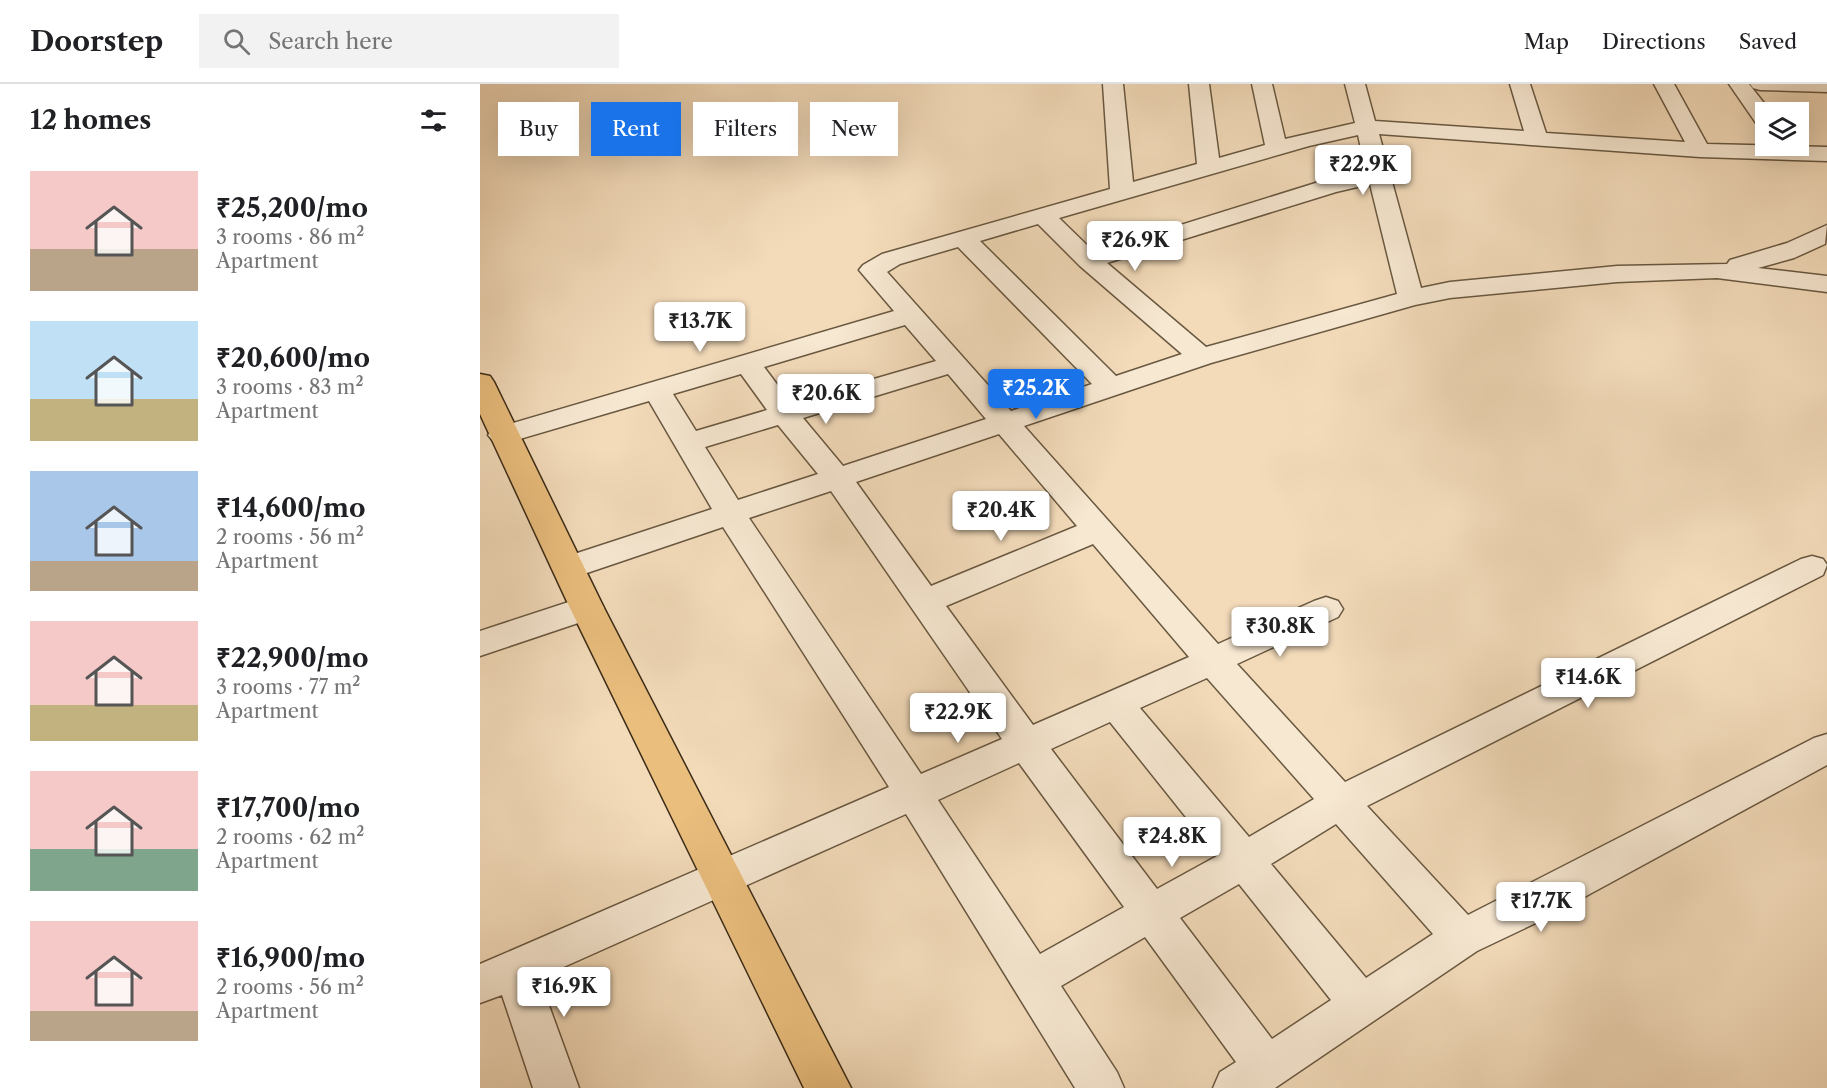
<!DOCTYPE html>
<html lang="en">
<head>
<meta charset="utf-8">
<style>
	:root { --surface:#fff; --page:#f2f2f2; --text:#202124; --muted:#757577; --line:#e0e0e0; --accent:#1a73e8 }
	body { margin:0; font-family:"Libre Caslon Text",serif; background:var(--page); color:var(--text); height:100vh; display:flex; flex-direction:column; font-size:22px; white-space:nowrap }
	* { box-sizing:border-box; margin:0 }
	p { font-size:20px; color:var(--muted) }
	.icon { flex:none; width:33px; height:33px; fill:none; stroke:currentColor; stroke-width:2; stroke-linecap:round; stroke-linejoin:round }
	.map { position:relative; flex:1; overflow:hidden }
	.drawer { display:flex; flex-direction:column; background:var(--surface); width:480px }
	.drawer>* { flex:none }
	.guide { position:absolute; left:18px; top:18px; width:570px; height:54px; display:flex; gap:12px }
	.tools { position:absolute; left:1275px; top:18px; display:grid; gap:12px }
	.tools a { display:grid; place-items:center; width:54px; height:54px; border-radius:0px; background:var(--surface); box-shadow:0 6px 24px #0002; font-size:30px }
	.price { position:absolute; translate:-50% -51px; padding:0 14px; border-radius:6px; background:#fff; color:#222; font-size:20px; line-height:39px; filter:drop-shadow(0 2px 3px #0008) }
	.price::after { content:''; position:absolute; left:50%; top:36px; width:18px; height:14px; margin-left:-9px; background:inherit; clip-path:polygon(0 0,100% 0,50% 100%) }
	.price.current { background:var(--accent); color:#fff }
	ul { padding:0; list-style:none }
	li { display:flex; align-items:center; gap:18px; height:150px; padding:0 30px }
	li span { display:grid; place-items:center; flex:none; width:168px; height:120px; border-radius:0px; color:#555 }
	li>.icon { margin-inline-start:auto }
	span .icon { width:72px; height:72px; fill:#fffc; stroke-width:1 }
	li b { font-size:26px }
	h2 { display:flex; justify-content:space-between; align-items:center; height:72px; padding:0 30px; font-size:26px }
	.pill { padding:0 21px; border-radius:0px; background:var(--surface); box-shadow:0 6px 24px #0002; font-size:21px; line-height:54px }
	.pill.current { background:var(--accent); color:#fff }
	header { display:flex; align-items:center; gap:36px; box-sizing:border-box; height:84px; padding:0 30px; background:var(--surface); border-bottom:2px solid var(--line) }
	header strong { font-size:28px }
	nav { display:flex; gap:33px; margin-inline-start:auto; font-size:21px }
	.search { width:420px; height:54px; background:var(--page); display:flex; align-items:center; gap:15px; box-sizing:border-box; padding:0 21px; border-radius:0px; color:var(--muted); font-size:22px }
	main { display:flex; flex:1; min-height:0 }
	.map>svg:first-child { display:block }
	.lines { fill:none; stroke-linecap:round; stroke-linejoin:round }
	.minor-casing { stroke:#695840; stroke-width:3 }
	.primary-casing { stroke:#3b2c18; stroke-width:3 }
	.minor { fill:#f7e8d2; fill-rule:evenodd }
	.primary { fill:#eabe7d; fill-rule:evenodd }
</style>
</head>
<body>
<header>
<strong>Doorstep</strong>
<div class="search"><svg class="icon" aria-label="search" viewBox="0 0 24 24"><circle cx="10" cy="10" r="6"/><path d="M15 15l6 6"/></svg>Search here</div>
<nav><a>Map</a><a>Directions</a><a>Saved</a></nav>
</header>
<main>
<section class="drawer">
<h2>12 homes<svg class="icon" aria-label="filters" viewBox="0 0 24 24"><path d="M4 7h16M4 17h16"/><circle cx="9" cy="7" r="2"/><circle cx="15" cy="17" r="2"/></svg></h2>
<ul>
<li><span style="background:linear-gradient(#f6c9c9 65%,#b9a48a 0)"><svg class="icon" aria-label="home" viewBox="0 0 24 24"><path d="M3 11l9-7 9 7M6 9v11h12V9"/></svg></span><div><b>₹25,200/mo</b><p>3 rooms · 86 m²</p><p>Apartment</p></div></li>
<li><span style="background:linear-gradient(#bfe0f5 65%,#c2b280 0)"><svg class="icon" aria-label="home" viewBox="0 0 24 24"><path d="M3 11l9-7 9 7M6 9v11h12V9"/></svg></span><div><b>₹20,600/mo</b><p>3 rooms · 83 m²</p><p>Apartment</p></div></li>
<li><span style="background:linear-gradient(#a9c7e8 75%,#b9a48a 0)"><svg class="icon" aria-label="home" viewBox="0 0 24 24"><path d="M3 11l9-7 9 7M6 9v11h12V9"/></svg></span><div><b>₹14,600/mo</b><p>2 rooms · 56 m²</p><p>Apartment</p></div></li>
<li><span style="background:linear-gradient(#f6c9c9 70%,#c2b280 0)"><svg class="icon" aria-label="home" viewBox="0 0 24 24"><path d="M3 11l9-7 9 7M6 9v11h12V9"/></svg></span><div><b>₹22,900/mo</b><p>3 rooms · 77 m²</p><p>Apartment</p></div></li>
<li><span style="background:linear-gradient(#f6c9c9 65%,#7fa58c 0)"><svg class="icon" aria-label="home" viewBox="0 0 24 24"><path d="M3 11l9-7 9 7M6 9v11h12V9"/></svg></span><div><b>₹17,700/mo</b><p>2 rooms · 62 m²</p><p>Apartment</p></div></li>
<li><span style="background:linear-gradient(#f6c9c9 75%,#b9a48a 0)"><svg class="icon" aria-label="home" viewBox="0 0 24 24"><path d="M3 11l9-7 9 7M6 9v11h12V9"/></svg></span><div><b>₹16,900/mo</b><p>2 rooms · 56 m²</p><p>Apartment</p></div></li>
</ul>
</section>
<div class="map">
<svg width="1347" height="1004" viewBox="0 0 1347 1004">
	<rect width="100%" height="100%" fill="#f3dbba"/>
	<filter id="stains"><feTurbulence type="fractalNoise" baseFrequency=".00333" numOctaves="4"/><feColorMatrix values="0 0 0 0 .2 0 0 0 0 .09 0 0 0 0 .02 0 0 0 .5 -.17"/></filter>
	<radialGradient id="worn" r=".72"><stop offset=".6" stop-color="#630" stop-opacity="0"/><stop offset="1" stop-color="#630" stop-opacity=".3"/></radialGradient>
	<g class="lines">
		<defs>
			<g id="minor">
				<path d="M 623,0 L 643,0 L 653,98 L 717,80 L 709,0 L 729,0 L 739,74 L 785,61 L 772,0 L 792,0 L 805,55 L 875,39 L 865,0 L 885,0 L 895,37 L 1044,47 L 1030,0 L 1050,0 L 1066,49 L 1205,58 L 1174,0 L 1194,0 L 1227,60 L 1347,63 L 1347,77 L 1220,73 L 899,50 L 941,204 L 970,198 L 1137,182 L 1247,180 L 1250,176 L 1307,159 L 1347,141 L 1345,160 L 1314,174 L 1278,184 L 1347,192 L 1347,208 L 1237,194 L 1137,198 L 970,214 L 935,221 L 731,279 L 544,342 L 738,560 L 834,517 L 846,513 L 858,517 L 863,525 L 858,533 L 757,580 L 865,698 L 1321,475 L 1332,472 L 1343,475 L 1347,481 L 1343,491 L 887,722 L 988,831 L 1334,654 L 1347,650 L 1347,681 L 1062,836 L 997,867 L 795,1004 L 733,1004 L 740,988 L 756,978 L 665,853 L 581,902 L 637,988 L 644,1004 L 595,1004 L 426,730 L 59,894 L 99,1004 L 53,1004 L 22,911 L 0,919 L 0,880 L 409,703 L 243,443 L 101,491 L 90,494 L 79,491 L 74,483 L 79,475 L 232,425 L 169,317 L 23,360 L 13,357 L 8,351 L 13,345 L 414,227 L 379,186 L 383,181 L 402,170 L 630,105 ZM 878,51 L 886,87 L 842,97 L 614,168 L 579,134 L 829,62 ZM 890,100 L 917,210 L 726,263 L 627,179 L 856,108 ZM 558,140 L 600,182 L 702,270 L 636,292 L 500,157 ZM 478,163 L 612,300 L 531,327 L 407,188 L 420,180 ZM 425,241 L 456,277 L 311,319 L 284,283 ZM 261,290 L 287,326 L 216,347 L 193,310 ZM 468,290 L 506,335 L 363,382 L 323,334 ZM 298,341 L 338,390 L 258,416 L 225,363 ZM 519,350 L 597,442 L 451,502 L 376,398 ZM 351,407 L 522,655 L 441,690 L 269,434 ZM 613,460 L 709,573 L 553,641 L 466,522 ZM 727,594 L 834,715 L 769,753 L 660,624 ZM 630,638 L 737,772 L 677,805 L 571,665 ZM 539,679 L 644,823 L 560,870 L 458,716 ZM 856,740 L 953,850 L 886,894 L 791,780 ZM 759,800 L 851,916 L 792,955 L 700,834 Z"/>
				<polygon points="1249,0 1269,0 1291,28 1286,28 1286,43 1278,42"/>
				<polygon points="1270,0 1347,0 1347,8 1280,6 1273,4"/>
				<polygon points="107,512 119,516 124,524 119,532 0,572 0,547"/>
			</g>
			<polygon id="primary" points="0,290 10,292 14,298 124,524 371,1004 324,1004 90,524 0,330"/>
		</defs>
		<use href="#minor" class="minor-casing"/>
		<use href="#primary" class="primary-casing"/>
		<use href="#minor" class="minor"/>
		<use href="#primary" class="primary"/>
	</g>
	<rect width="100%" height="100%" filter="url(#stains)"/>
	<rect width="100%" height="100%" fill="url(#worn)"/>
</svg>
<div class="tools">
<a><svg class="icon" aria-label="layers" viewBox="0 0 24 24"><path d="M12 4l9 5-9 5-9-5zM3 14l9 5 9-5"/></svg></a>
</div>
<b class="price" style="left:883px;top:112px">₹22.9K</b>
<b class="price" style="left:655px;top:188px">₹26.9K</b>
<b class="price" style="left:220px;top:269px">₹13.7K</b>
<b class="price current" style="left:556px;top:336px">₹25.2K</b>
<b class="price" style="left:346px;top:341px">₹20.6K</b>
<b class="price" style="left:521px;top:458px">₹20.4K</b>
<b class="price" style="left:800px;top:574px">₹30.8K</b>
<b class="price" style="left:1108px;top:625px">₹14.6K</b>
<b class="price" style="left:478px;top:660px">₹22.9K</b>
<b class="price" style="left:692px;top:784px">₹24.8K</b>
<b class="price" style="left:1061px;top:849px">₹17.7K</b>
<b class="price" style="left:84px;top:934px">₹16.9K</b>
<div class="guide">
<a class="pill">Buy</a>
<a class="pill current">Rent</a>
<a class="pill">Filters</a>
<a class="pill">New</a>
</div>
</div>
</main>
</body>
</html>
